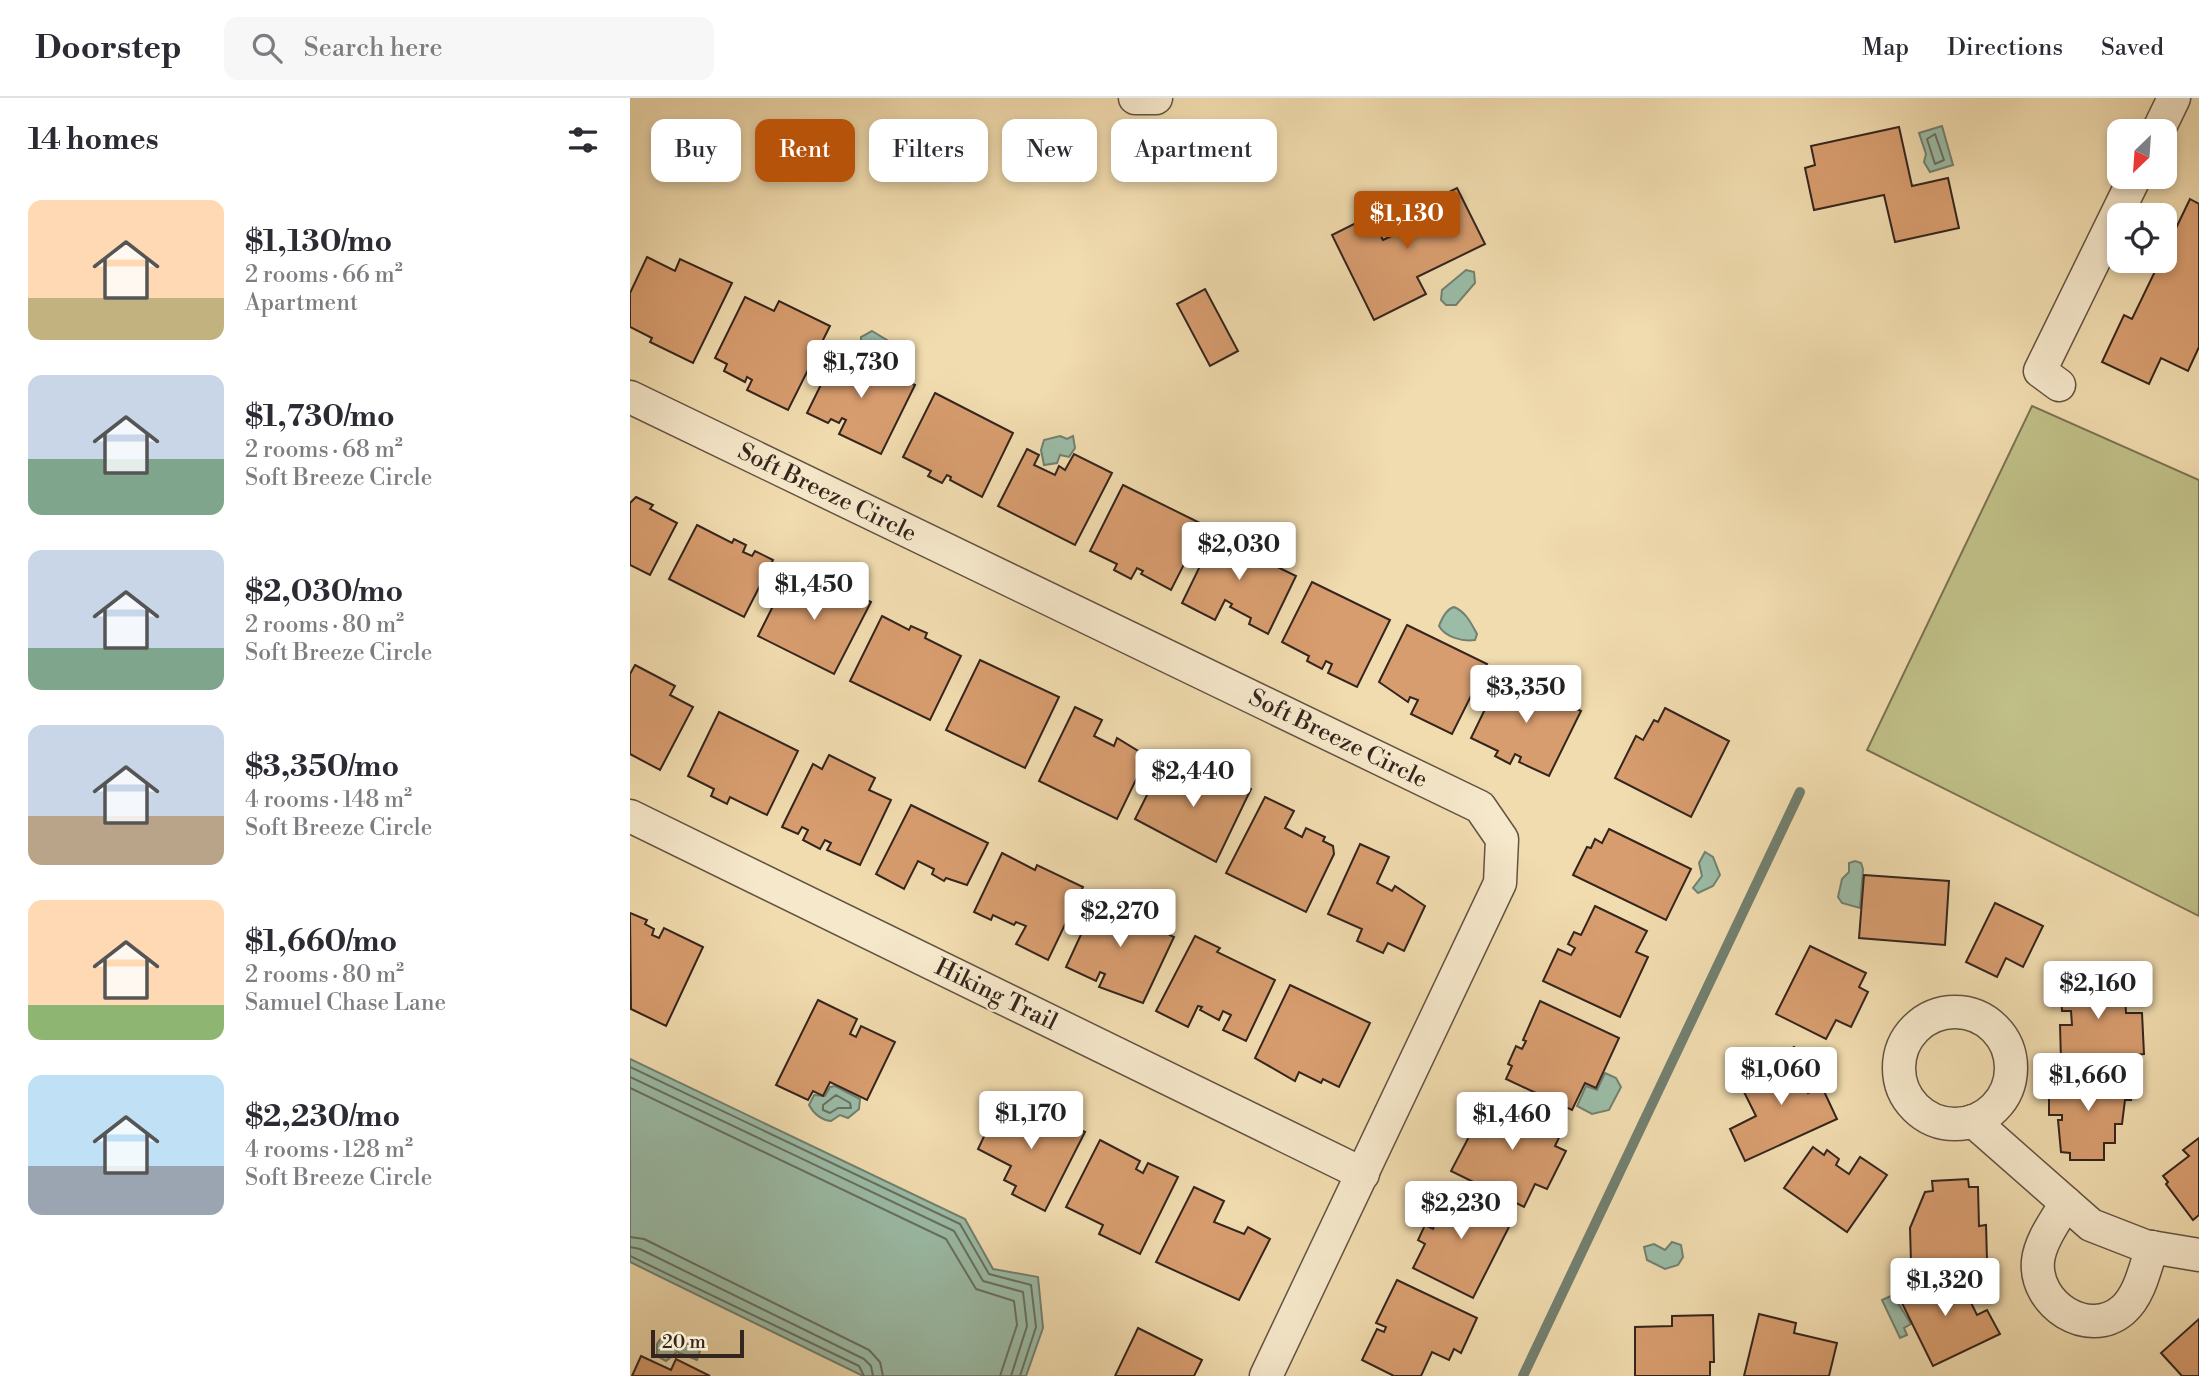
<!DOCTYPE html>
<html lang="en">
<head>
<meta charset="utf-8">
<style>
	:root { --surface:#fff; --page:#f7f7f7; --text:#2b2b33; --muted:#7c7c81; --line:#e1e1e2; --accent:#b45309 }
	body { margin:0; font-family:"Libre Bodoni",serif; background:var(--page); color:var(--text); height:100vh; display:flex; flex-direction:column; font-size:26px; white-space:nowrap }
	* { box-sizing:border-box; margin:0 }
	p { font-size:23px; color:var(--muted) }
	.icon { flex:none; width:38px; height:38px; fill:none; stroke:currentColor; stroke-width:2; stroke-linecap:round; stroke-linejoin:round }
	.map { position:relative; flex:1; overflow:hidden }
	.panel { display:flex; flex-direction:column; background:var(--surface); width:630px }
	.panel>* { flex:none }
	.banner { position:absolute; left:21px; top:21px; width:665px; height:63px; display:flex; gap:14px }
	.needle { width:46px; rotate:205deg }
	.fabs { position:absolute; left:1477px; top:21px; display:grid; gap:14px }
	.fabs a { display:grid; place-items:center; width:70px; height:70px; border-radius:14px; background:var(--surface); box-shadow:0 4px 10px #0003; font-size:35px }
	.scale { position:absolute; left:21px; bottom:18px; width:93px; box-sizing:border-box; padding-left:7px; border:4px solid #34251e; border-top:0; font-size:19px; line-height:24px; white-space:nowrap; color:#34251e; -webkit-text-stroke:5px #f6e8cb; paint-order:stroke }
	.price { position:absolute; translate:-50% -60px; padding:0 16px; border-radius:7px; background:#fff; color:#222; font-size:23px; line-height:46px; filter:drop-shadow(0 2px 4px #0008) }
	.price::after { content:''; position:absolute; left:50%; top:42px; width:21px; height:16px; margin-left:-10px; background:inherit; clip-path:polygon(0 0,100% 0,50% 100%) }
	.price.current { background:var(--accent); color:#fff }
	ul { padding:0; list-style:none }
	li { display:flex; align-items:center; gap:21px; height:175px; padding:0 28px }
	li span { display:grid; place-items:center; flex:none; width:196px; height:140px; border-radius:14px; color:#555 }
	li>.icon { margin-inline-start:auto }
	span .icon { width:84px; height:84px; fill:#fffc; stroke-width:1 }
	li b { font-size:30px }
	h2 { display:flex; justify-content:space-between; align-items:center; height:84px; padding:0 28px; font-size:30px }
	.tag { padding:0 24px; border-radius:14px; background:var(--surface); box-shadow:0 4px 10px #0003; font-size:24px; line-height:63px }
	.tag.current { background:var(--accent); color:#fff }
	header { display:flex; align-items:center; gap:42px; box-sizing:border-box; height:98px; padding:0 35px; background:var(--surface); border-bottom:2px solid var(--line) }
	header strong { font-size:33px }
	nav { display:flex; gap:38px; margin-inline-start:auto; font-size:24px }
	.search { width:490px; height:63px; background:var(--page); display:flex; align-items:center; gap:18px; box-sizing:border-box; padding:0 24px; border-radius:14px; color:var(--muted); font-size:26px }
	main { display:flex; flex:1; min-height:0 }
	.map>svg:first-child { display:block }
	.green { fill:#c0bf87; stroke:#7a7252; stroke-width:2 }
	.water { fill:#9bbca7; stroke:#728070; stroke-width:2 }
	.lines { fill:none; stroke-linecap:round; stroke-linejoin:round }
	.shore { stroke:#687062; stroke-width:2 }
	.stream { stroke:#728070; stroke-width:10 }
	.building { fill:#d89d6f; stroke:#34251e; stroke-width:2 }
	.minor-casing { stroke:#635342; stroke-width:35 }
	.minor { stroke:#f6e8cb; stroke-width:32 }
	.labels { text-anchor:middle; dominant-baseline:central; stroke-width:5; stroke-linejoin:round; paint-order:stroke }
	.street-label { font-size:24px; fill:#34251e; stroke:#f6e8cb }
</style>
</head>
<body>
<header>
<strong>Doorstep</strong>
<div class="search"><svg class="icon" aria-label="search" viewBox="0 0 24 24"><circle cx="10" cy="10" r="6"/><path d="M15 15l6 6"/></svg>Search here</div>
<nav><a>Map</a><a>Directions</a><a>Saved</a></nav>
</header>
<main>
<section class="panel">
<h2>14 homes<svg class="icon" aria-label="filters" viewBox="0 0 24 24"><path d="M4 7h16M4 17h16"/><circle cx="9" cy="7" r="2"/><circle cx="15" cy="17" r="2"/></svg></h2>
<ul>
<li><span style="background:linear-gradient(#ffd9b3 70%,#c2b280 0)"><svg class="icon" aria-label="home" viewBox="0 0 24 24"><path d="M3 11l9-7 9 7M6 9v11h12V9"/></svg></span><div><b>$1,130/mo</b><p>2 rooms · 66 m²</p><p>Apartment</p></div></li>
<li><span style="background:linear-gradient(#c9d6e8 60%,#7fa58c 0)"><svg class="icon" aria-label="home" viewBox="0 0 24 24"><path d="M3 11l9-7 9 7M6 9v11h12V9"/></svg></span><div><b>$1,730/mo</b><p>2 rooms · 68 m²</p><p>Soft Breeze Circle</p></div></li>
<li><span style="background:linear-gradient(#c9d6e8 70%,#7fa58c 0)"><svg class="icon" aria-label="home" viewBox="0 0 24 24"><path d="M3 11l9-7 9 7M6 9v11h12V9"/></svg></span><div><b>$2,030/mo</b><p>2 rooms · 80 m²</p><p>Soft Breeze Circle</p></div></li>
<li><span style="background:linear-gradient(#c9d6e8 65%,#b9a48a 0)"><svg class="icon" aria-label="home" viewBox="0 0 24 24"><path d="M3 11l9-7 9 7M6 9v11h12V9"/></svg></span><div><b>$3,350/mo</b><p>4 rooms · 148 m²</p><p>Soft Breeze Circle</p></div></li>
<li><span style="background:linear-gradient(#ffd9b3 75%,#8fb573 0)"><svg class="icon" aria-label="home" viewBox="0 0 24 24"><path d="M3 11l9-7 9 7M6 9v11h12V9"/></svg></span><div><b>$1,660/mo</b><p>2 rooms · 80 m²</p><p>Samuel Chase Lane</p></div></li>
<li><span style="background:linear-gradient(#bfe0f5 65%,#9aa5b1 0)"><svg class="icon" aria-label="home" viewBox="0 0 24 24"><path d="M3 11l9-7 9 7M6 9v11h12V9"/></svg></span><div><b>$2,230/mo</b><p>4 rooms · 128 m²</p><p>Soft Breeze Circle</p></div></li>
</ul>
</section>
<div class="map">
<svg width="1569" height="1278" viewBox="0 0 1569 1278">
	<rect width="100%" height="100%" fill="#f1dcaf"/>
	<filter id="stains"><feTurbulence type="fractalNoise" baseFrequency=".00286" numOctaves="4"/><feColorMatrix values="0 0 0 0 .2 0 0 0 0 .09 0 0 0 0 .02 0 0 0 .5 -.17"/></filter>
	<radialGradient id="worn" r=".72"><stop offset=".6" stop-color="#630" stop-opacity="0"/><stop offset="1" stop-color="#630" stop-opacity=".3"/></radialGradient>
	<polygon class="green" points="1402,308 1569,382 1569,818 1237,652"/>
	<g class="water">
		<polygon points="1312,28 1323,67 1300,74 1294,64 1296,56 1289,35"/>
		<polygon points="836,172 844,174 845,185 826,207 816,207 811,202 812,192"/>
		<polygon points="242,233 270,250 263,270 231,250 231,239"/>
		<polygon points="430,338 437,341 443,338 445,350 439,359 430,357 427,365 414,367 411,352 414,342"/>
		<path d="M 824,509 C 836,514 841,525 847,536 L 845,542 C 833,544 815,539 809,528 C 812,520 816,511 824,509 Z"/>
		<polygon points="1075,754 1083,759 1090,777 1083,788 1068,795 1063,790 1072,778 1069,765"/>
		<polygon points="1225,763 1231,765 1233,771 1230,810 1212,805 1208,799 1212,781 1219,774 1219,765"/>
		<polygon points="0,961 335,1121 363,1171 408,1179 413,1230 396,1278 233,1278 0,1164"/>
		<polygon points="975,975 986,980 991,989 979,1012 962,1016 947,1008 956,988 967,992"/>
		<path d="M 205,988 L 230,1001 L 229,1011 L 218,1020 L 210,1017 L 201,1023 C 191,1022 184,1016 179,1007 L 184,997 L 195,998 L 200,989 Z"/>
		<polygon points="1042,1144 1051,1147 1053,1159 1048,1167 1035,1171 1017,1162 1014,1149 1024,1146 1035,1152"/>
		<polygon points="1263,1197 1281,1226 1274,1230 1277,1237 1270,1240 1252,1202"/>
		<polygon points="35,1234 70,1253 67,1262 47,1254 36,1263 27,1258 27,1246"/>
	</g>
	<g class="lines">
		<g class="shore">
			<polygon points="1305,36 1314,62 1305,66 1297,41"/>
			<polyline points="0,969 330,1126 359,1176 401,1187 406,1229 390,1278"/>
			<polyline points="0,979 324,1133 353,1183 393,1194 397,1228 381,1278"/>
			<polyline points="0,990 316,1141 346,1191 384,1203 387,1227 370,1278"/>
			<polygon points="206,997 220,1005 221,1010 208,1010 200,1015 193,1012 193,1007"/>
			<polyline points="0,1139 14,1141 239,1252 250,1264 253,1278"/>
			<polyline points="0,1149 10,1151 234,1261 241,1268 243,1278"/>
			<polyline points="0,1158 229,1268 234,1278"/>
		</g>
		<polyline class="stream" points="893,1278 1170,694"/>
	</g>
	<g class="building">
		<polygon points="1269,29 1282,88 1318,80 1329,130 1265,144 1254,97 1184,112 1175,70 1185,67 1181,48"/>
		<polygon points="827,90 855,146 787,179 796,196 744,222 702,137 740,118 753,142 766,136 760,123"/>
		<polygon points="1560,101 1569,106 1569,249 1558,273 1531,260 1519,286 1472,264 1494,217 1502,221 1530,163 1535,163 1535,153"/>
		<polygon points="17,159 45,173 50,161 102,185 63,265 20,244 22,240 0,229 0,195"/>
		<polygon points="575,191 608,253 580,268 547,206"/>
		<polygon points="115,199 144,213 149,203 200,228 158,312 117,292 122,282 117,279 115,284 94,273 97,266 85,260"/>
		<polygon points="209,250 285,287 251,356 209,336 216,322 212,320 209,325 201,321 198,325 177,315"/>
		<polygon points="305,295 383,335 352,399 320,382 321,379 317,377 312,385 298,378 301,373 273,359"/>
		<polygon points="397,351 409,357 404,367 425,377 429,368 435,372 444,356 482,375 445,447 368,408"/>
		<polygon points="493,387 574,427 541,492 511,476 513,473 507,470 501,481 484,472 487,466 460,453"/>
		<polygon points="6,399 23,407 20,411 47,425 20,477 0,467 0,405"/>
		<polygon points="67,427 102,445 104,441 116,447 113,454 122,458 125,453 143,462 114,519 39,481"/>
		<polygon points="588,431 635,453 631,461 666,478 638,536 619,526 621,520 600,509 602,506 595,502 585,522 552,505"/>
		<polygon points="161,472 180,482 178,486 187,491 184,497 189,499 192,491 203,496 207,487 241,504 204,576 128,538"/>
		<polygon points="682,484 760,522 727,589 698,575 702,566 696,563 692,571 677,563 679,558 652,544"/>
		<polygon points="252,518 279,532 281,528 297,535 295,540 331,558 300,622 220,583"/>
		<polygon points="777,527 857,566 822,636 781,616 788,602 780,599 778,604 749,584"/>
		<polygon points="350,562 429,599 395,670 316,632"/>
		<polygon points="5,567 45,588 40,597 63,609 30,672 0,656 0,576"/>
		<polygon points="873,574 951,613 919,678 889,664 891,659 885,656 880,666 865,658 868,653 841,640"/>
		<polygon points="445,609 472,622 464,638 484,648 487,640 513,656 515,663 487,721 409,683"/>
		<polygon points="1035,610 1099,643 1061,719 985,680 1006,638 1013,642 1024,622 1028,624"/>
		<polygon points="89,614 168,653 137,717 100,699 97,706 81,698 84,691 58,678"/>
		<polygon points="199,657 245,680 239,692 261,702 230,767 197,752 201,745 195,742 190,751 173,742 178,732 172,729 168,736 152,729 183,666 192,671"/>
		<polygon points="535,661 554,670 551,676 573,686 571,690 578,693 587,675 621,691 586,764 505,721"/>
		<polygon points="635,699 664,713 655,730 672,739 676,730 695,739 693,743 703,748 704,756 676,814 596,775"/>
		<polygon points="281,707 358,745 337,787 316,780 314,783 302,776 304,771 288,763 274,791 246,776"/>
		<polygon points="979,731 1061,771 1036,822 943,777 957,749 961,750 965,741 972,745"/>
		<polygon points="730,746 759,759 747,785 762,793 765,788 795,808 774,853 758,845 753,855 727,843 732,831 698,816"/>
		<polygon points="372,755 405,772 407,767 453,789 418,862 386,846 396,828 386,824 384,827 363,817 361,822 344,814"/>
		<polygon points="1234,777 1319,783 1315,847 1229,840"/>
		<polygon points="471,793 513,813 508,822 544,839 513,905 469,889 475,876 470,874 466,883 436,869"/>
		<polygon points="1365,805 1413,828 1393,869 1376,860 1367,879 1336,864"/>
		<polygon points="965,808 1017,833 1006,854 1018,859 990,919 913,883 928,851 941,857 945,850 938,846 944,834 951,837"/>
		<polygon points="0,815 17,822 15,826 24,831 22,837 29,840 34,830 73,849 36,928 1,911"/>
		<polygon points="565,838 590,850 587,854 645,882 616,943 593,932 601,917 593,913 589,922 570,912 572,909 568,908 558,929 526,913"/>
		<polygon points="1180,848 1236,875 1229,889 1238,894 1221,929 1206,922 1196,941 1146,916"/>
		<polygon points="1479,878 1480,896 1495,896 1496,915 1512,915 1514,956 1431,962 1430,927 1442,927 1441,913 1432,913 1431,879"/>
		<polygon points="660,887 740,925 709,989 693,981 691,985 669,974 665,983 625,960"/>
		<polygon points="188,902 227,921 220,936 226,939 231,928 265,944 237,1002 200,984 193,998 183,993 178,1002 146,987"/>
		<polygon points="910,903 989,940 966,990 955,985 942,1012 876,981 882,968 878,966 886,948 892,951 896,943 893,942"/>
		<polygon points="1164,949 1172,965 1166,968 1178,995 1192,989 1207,1021 1115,1063 1100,1031 1126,1018 1114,994 1130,986 1122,969"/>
		<polygon points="1419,979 1501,980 1501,1002 1495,1002 1492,1026 1485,1026 1485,1045 1474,1045 1474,1062 1440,1062 1440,1055 1431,1054 1428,1022 1432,1022 1432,1017 1419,1017"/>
		<polygon points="866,995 934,1029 925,1048 936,1053 917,1091 905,1086 894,1109 821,1073 843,1031 858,1038 860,1034 854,1030 859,1019 855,1018"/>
		<polygon points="372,1001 403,1016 400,1021 408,1024 414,1013 455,1034 415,1113 382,1096 386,1088 374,1082 381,1068 348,1051"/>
		<polygon points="1569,1040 1569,1117 1563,1122 1536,1086 1538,1084 1533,1078 1559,1058 1553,1052"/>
		<polygon points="470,1042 510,1063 506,1071 513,1075 518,1065 548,1079 510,1156 469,1136 473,1127 436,1109"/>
		<polygon points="1183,1049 1194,1057 1197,1052 1209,1061 1206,1067 1219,1076 1230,1059 1257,1077 1217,1134 1154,1090"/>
		<polygon points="1338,1081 1339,1089 1348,1089 1349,1128 1356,1127 1357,1162 1281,1164 1280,1130 1295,1094 1303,1093 1302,1083"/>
		<polygon points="815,1087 883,1121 843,1200 783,1170 795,1146 788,1142 795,1127 803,1131 806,1124 798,1119"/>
		<polygon points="564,1089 594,1103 584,1124 614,1136 618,1129 640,1141 609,1202 526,1164"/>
		<polygon points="1287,1178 1298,1183 1302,1191 1328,1178 1347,1217 1357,1212 1370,1236 1303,1268 1264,1189"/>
		<polygon points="767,1182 847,1220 831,1255 824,1251 819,1262 802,1254 791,1278 764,1278 732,1262 747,1231 754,1234 756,1229 746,1225"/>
		<polygon points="1129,1216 1166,1225 1164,1235 1207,1245 1199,1278 1114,1278"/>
		<polygon points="1083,1217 1084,1264 1080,1264 1080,1278 1005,1278 1005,1229 1042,1228 1042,1218"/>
		<polygon points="1569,1221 1569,1278 1552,1278 1531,1255"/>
		<polygon points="508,1230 572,1262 564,1278 485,1278"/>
		<polygon points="11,1258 41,1272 46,1261 80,1278 2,1278"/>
	</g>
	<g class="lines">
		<defs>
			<g id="minor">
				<polyline points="505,0 526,0"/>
				<polyline points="1528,33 1544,0"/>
				<polyline points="1429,287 1410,273 1505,79"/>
				<polyline points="0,299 850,709 872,741 870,785 636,1278"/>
				<polyline points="0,718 733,1076"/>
				<circle cx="1325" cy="970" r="56"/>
				<polyline points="1343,1023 1461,1127 1515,1148 1569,1157"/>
				<path d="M 1436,1105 C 1426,1122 1410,1143 1408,1163 C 1404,1206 1458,1242 1493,1212 C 1510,1197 1515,1170 1522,1149"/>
			</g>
		</defs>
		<use href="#minor" class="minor-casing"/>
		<use href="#minor" class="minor"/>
	</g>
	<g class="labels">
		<g class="street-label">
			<text transform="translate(197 395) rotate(26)">Soft Breeze Circle</text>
			<text transform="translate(708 641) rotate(26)">Soft Breeze Circle</text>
			<text transform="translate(366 897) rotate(26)">Hiking Trail</text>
		</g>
	</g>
	<rect width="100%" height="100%" filter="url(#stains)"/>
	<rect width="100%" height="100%" fill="url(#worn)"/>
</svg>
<div class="fabs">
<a><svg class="needle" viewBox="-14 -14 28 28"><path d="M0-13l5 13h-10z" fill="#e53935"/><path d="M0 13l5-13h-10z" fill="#7c7c81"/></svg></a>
<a><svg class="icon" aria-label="locate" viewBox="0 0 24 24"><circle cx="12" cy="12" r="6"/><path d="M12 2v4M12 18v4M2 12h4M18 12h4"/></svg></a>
</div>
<div class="scale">20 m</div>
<b class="price current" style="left:777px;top:153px">$1,130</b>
<b class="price" style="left:231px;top:302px">$1,730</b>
<b class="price" style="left:609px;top:484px">$2,030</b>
<b class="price" style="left:184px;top:524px">$1,450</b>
<b class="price" style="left:896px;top:627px">$3,350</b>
<b class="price" style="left:563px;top:711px">$2,440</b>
<b class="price" style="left:490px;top:851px">$2,270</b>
<b class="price" style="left:1468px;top:923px">$2,160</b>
<b class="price" style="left:1151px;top:1009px">$1,060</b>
<b class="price" style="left:1458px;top:1015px">$1,660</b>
<b class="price" style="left:401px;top:1053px">$1,170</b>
<b class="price" style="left:882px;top:1054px">$1,460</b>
<b class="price" style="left:831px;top:1143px">$2,230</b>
<b class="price" style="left:1315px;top:1220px">$1,320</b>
<div class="banner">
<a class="tag">Buy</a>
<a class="tag current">Rent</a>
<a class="tag">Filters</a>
<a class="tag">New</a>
<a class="tag">Apartment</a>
</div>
</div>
</main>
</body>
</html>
